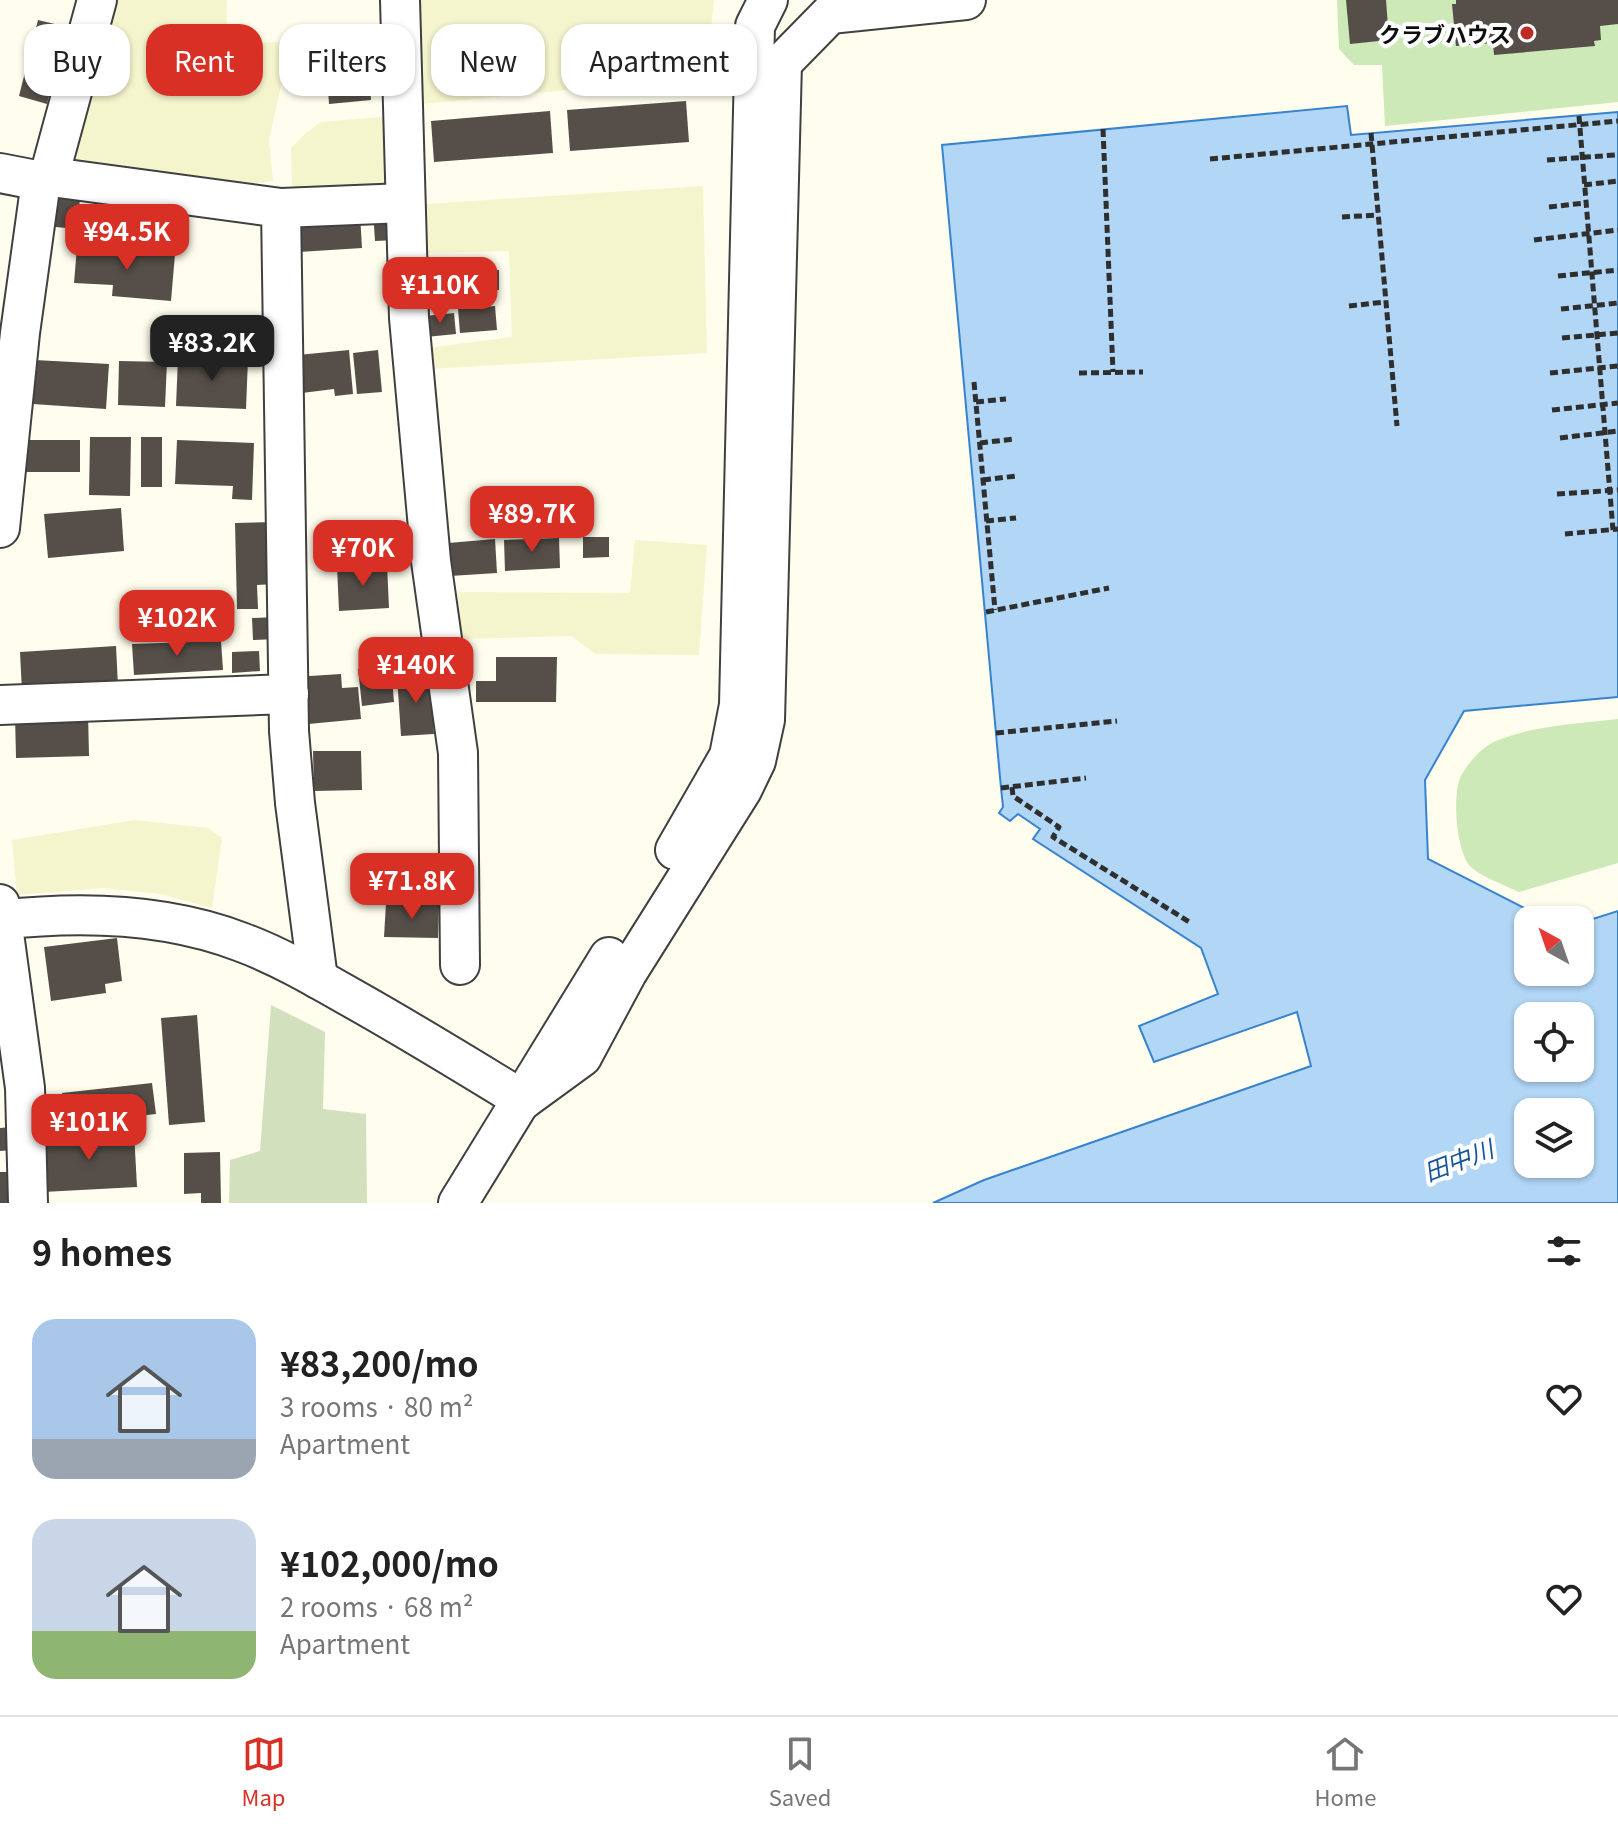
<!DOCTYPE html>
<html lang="en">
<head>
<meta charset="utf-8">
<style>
	:root { --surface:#fff; --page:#f6f6f6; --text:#222; --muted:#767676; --line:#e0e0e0; --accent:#d93025 }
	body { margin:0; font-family:Georgia,"Noto Sans JP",serif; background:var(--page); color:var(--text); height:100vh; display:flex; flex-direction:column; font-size:30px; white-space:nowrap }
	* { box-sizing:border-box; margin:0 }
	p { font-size:26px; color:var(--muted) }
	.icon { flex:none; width:44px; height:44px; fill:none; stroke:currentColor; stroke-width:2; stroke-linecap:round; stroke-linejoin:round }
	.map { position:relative; height:1203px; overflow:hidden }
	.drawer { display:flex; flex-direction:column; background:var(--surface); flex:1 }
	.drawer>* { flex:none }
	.guide { position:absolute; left:24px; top:24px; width:800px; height:72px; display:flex; gap:16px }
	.needle { width:52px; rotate:320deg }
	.controls { position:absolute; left:1514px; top:906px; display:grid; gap:16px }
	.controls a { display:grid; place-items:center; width:80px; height:80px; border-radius:16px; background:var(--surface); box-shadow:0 2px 6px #0004; font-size:40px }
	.price { position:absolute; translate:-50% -68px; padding:0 18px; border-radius:16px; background:var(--accent); color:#fff; font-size:26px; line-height:52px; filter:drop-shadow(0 2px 4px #0008) }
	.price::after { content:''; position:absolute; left:50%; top:48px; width:24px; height:18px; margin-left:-12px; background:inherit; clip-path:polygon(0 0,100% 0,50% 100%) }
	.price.selected { background:#222; color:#fff }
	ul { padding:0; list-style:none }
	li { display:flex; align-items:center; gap:24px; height:200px; padding:0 32px }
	li span { display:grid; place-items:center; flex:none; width:224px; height:160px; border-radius:24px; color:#555 }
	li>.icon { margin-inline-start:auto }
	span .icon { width:96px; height:96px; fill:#fffc; stroke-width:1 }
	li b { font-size:34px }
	h2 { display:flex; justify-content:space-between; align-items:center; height:96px; padding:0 32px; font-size:34px }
	.chip { padding:0 28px; border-radius:24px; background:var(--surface); box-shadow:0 2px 6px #0004; font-size:28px; line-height:72px }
	.chip.selected { background:var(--accent); color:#fff }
	.tab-bar { display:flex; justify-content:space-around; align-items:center; height:112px; border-top:2px solid var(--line); background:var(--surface); font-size:22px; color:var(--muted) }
	.tab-bar a { display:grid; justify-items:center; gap:4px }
	.tab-bar .selected { color:var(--accent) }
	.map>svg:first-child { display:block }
	.farmland { fill:#f4f5cd }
	.green { fill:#cce9b7 }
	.cemetery { fill:#d2e0be }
	.water { fill:#b1d6f6; stroke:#3883ce; stroke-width:2; fill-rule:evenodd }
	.building { fill:#564f49 }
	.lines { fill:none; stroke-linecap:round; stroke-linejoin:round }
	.minor-casing { stroke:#404040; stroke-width:42 }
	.path { stroke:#2f2f2f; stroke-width:5; stroke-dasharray:8 4; stroke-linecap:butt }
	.minor { stroke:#fff; stroke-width:38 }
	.poi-dot { fill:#bd2c24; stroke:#fff; stroke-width:3 }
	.labels { text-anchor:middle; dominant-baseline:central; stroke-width:8; stroke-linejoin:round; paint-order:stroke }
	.poi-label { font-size:22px; font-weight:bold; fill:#0d0d0d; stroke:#fff; text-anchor:end }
	.water-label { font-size:24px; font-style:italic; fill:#16569f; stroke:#fff }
</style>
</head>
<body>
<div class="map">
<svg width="1618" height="1203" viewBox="0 0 1618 1203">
	<rect width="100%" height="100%" fill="#fffded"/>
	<g class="farmland">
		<polygon points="106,0 227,0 226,43 285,42 283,77 269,140 273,181 247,184 183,178 62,160"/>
		<polygon points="418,0 714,0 706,77 421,104"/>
		<polygon points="381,117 391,118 392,190 301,193 292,186 291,148 306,133 321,122"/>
		<polygon points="703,186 707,353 429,369 428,348 512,337 509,251 427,253 427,204"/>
		<polygon points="635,540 707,545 699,655 596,654 571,636 460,639 458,592 630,593"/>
		<polygon points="135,820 208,828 222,838 212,908 161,894 103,888 17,895 12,840"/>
	</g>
	<g class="green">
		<polygon points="1337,0 1618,0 1618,102 1385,126 1382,65 1354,65 1339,49"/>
		<path d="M 1618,719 L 1618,863 L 1519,892 C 1505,885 1481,877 1470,866 C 1456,850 1452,794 1461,776 C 1468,763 1483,746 1496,741 C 1534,725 1578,724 1618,719 Z"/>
	</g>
	<polygon class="cemetery" points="271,1005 325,1032 323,1109 366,1114 367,1203 229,1203 230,1160 260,1151"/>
	<path class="water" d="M 1347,106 L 1351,135 L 1618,112 L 1618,697 L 1464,711 L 1425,780 L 1428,859 L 1530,911 L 1535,920 L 1528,920 L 1528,972 L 1580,972 L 1580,923 L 1618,911 L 1618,1203 L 933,1203 L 984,1180 L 1311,1066 L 1297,1012 L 1154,1062 L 1139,1026 L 1218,994 L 1201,948 L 1033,839 L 1040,829 L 1018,814 L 1010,821 L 999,813 L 1003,807 L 1001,788 L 942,145 ZM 1528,1016 L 1580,1016 L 1580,1068 L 1528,1068 ZM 1528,1112 L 1580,1112 L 1580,1164 L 1528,1164 Z"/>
	<g class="building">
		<polygon points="1346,0 1386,0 1389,40 1350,44"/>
		<polygon points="1456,0 1618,0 1618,24 1600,26 1601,40 1594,41 1595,46 1494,55 1493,43 1456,46 1452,4 1456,4"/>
		<polygon points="38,20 67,27 47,104 19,96"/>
		<polygon points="367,41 371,100 329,104 325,45"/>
		<polygon points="686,101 689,142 570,151 567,110"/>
		<polygon points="550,111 553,153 434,162 431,121"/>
		<polygon points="48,186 81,188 77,229 45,226"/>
		<polygon points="395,210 397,240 375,241 373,212"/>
		<polygon points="360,214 362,248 299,252 297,217"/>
		<polygon points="77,247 175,254 171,301 112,296 113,285 74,283"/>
		<polygon points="486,260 486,271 499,270 499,290 422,293 421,263"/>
		<polygon points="495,306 497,330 460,333 458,309"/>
		<polygon points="454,313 456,334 426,337 425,316"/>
		<polygon points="349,350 353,394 335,396 334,389 302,393 298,355"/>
		<polygon points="378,350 382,392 357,394 353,353"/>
		<polygon points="178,357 248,359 246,409 176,406"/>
		<polygon points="35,360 109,364 106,409 33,404"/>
		<polygon points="119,361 167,362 165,407 118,405"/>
		<polygon points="90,437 131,437 130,496 89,495"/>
		<rect x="141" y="437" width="21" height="50"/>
		<rect x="22" y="440" width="58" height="32"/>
		<polygon points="177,440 254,443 252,500 232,499 233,486 175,484"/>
		<polygon points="121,508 124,551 48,558 44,514"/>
		<polygon points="274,522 275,584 257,585 258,609 237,609 235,523"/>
		<polygon points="583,537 609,537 609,557 583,558"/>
		<polygon points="559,538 560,568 505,571 504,540"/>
		<polygon points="495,539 497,573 450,576 448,543"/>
		<polygon points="387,564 389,608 339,611 337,567"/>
		<polygon points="277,617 277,639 253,640 252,618"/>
		<polygon points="221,641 223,670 134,675 132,644"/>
		<polygon points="116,646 118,686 22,692 20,652"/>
		<polygon points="259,651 260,671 232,673 232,652"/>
		<polygon points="496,657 557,657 556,702 476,702 476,681 496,681"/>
		<polygon points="391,666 394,702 362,706 358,669"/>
		<polygon points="430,673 434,734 401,736 397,676"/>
		<polygon points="341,674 342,688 358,687 361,719 298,725 294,677"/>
		<polygon points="88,713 89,756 16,758 15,715"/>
		<polygon points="313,751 361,751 362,790 314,791"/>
		<polygon points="386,903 439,904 438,938 384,937"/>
		<polygon points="117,938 122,981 105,984 106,993 51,1001 44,947"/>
		<polygon points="197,1015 205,1122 169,1125 161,1018"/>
		<polygon points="152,1083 156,1114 65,1124 62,1093"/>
		<polygon points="11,1127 13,1150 0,1151 0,1128"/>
		<polygon points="134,1132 137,1187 43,1192 41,1137"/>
		<polygon points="220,1152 221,1203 201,1203 201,1193 184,1194 184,1153"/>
		<polygon points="0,1172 15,1172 14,1203 0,1203"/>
	</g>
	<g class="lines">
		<defs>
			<g id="minor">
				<polyline points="400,0 409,318 431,561 458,753 460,965"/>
				<polyline points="0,173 41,181"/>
				<polyline points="50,173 59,178 281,208 289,731 295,803 318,979"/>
				<polyline points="281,208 405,203"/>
				<polyline points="0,528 20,333 41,181 50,173 97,0"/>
				<polyline points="0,705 289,694"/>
				<polyline points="675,850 729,756 739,705 755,26 768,0"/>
				<polyline points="0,904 25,1088 28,1203"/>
				<path d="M 0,920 C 80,911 165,913 241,942 C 279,956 315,977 350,997 C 409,1030 466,1065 523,1100"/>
				<polyline points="523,1100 582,1057 627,973 742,790 756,761 765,720 782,63 830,14 966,0"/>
				<polyline points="458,1203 609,957"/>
			</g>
		</defs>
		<use href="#minor" class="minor-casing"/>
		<g class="path">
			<polyline points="1579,116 1613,530"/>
			<polyline points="1103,129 1113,372"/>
			<polyline points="1371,133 1397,426"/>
			<polyline points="1210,159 1618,121"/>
			<polyline points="1547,160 1615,155"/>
			<polyline points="1584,185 1618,181"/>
			<polyline points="1549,207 1585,203"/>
			<polyline points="1342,217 1378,215"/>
			<polyline points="1534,240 1618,230"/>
			<polyline points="1558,276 1618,270"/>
			<polyline points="1349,306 1385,302"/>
			<polyline points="1561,309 1618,303"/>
			<polyline points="1562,338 1618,333"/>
			<polyline points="1079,373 1143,372"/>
			<polyline points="1550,373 1618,366"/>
			<polyline points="974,382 995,610"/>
			<polyline points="976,402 1006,399"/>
			<polyline points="1552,410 1618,403"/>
			<polyline points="1560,438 1618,431"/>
			<polyline points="980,443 1014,439"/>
			<polyline points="983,480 1016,476"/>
			<polyline points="1557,494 1618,490"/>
			<polyline points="986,521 1016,518"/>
			<polyline points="1565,534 1618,529"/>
			<polyline points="986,612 1109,588"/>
			<polyline points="996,733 1117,721"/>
			<polyline points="1012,787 1013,796 1059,827 1053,837 1191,923"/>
			<polyline points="1001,788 1086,778"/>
		</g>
		<use href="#minor" class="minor"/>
	</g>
	<circle class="poi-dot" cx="1527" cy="33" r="8"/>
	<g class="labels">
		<g class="poi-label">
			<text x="1511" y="33">クラブハウス</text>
		</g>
		<g class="water-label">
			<text transform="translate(1458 1159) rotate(-21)">田中川</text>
		</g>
	</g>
</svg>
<div class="controls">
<a><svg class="needle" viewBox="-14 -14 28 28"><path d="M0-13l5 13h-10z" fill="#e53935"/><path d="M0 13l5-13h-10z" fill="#767676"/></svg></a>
<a><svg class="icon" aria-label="locate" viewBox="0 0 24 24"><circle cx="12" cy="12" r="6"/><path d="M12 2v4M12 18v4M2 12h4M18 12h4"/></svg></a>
<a><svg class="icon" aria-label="layers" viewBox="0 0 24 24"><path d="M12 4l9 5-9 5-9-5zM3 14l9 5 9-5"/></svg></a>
</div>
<b class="price" style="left:127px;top:272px">¥94.5K</b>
<b class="price" style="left:440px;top:325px">¥110K</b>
<b class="price selected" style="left:212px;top:383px">¥83.2K</b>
<b class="price" style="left:532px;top:554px">¥89.7K</b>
<b class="price" style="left:363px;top:588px">¥70K</b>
<b class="price" style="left:177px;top:658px">¥102K</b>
<b class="price" style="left:416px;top:705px">¥140K</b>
<b class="price" style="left:412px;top:921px">¥71.8K</b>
<b class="price" style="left:89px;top:1162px">¥101K</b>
<div class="guide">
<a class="chip">Buy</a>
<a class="chip selected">Rent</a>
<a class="chip">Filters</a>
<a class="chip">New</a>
<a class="chip">Apartment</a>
</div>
</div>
<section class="drawer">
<h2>9 homes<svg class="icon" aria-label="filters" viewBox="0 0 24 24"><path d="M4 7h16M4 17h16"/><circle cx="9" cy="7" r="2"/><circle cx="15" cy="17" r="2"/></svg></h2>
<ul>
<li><span style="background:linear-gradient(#a9c7e8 75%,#9aa5b1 0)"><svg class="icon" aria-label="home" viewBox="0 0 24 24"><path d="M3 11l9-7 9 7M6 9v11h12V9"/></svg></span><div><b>¥83,200/mo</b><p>3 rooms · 80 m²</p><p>Apartment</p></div><svg class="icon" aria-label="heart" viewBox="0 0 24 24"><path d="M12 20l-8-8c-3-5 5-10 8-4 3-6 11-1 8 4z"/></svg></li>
<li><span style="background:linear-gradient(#c9d6e8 70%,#8fb573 0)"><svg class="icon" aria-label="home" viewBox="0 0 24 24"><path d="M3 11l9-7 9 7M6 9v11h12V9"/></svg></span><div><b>¥102,000/mo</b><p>2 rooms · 68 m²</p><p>Apartment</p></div><svg class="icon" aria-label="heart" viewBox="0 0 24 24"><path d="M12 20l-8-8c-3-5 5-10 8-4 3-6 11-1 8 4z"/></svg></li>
</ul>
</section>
<nav class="tab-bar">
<a class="selected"><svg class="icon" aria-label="map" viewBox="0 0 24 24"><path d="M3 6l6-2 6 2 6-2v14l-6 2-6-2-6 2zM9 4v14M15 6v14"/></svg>Map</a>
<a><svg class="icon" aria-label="saved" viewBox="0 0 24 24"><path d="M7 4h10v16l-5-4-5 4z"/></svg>Saved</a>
<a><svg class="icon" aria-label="home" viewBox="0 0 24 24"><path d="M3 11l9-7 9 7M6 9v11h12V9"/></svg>Home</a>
</nav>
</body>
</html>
